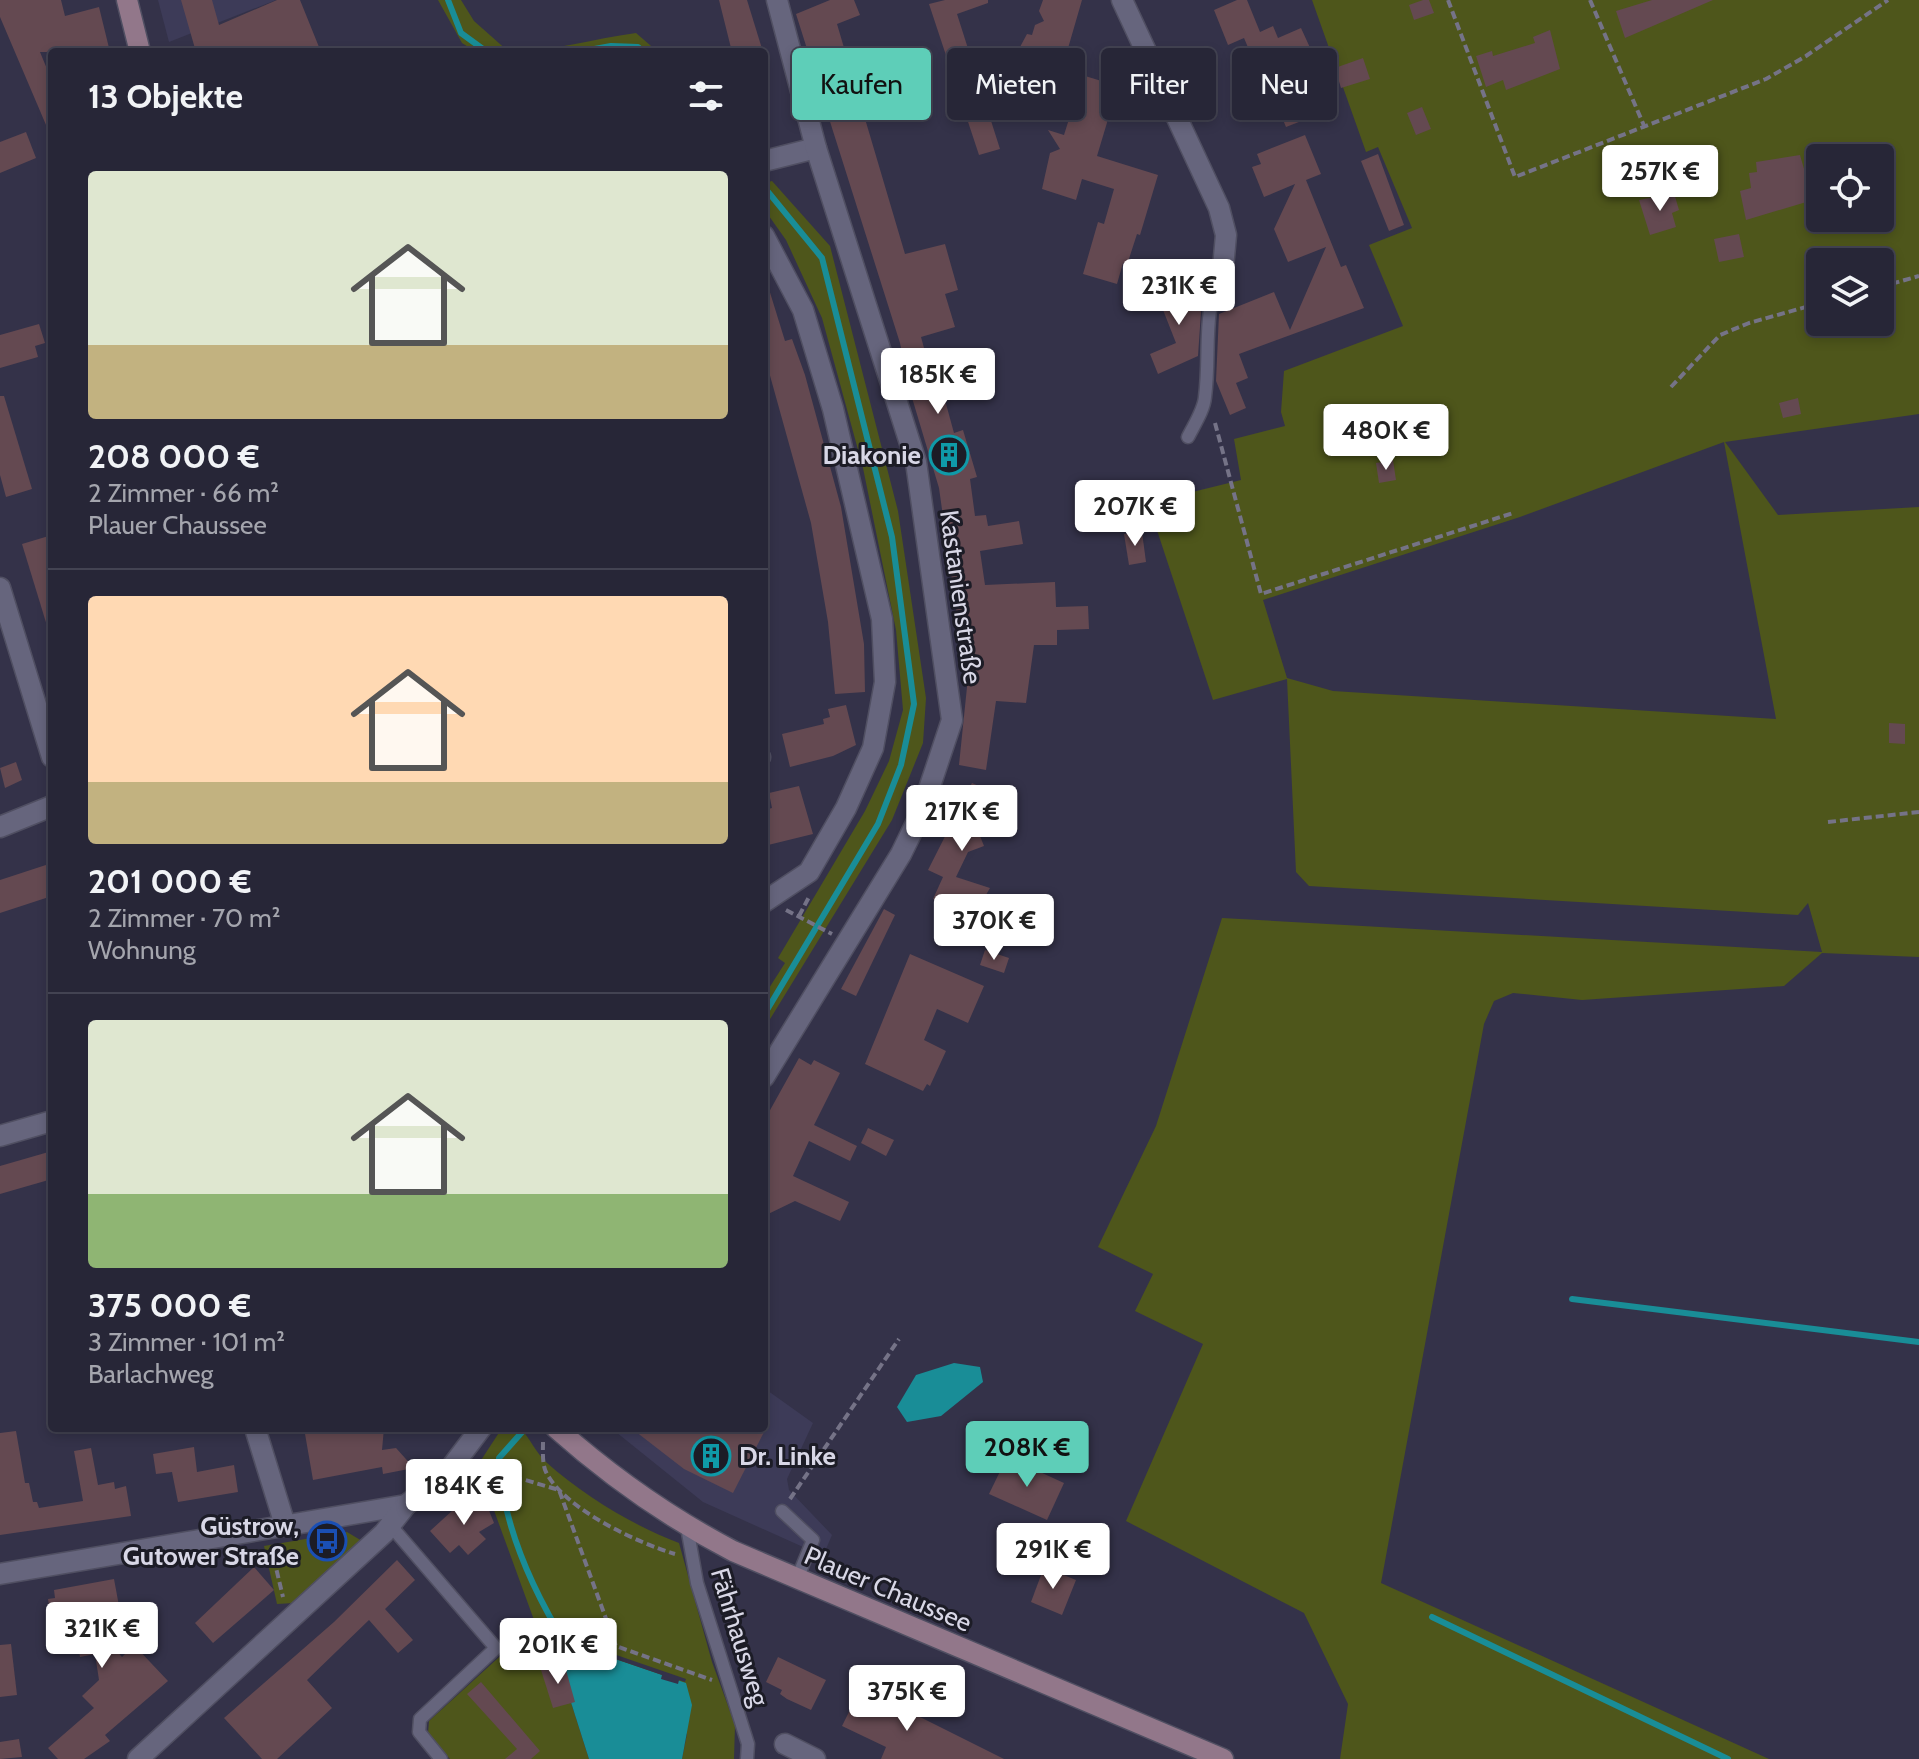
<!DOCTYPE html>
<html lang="de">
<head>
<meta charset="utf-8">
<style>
	:root { --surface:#272637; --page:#333242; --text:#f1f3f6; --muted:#a4a5ad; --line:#434352; --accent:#5eceb8 }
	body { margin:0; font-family:Cabin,sans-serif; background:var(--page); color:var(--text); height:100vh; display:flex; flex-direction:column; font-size:30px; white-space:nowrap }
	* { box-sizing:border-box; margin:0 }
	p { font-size:26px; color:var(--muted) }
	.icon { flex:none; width:44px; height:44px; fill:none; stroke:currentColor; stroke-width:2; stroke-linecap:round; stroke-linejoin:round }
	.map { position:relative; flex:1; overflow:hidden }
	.sheet { position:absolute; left:48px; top:48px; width:720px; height:1384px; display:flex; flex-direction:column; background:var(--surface); border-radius:8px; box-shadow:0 4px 12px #0003,0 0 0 2px var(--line) }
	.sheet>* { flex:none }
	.guide { position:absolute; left:792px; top:48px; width:760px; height:72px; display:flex; gap:16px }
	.controls { position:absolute; left:1806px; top:144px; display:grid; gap:16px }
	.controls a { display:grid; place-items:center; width:88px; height:88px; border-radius:8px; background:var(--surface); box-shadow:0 4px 12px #0003,0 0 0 2px var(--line); font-size:40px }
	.price { position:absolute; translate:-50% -68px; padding:0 18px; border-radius:8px; background:#fff; color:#222; font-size:26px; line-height:52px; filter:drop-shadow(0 2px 4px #0008) }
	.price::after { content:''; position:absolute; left:50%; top:48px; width:24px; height:18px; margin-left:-12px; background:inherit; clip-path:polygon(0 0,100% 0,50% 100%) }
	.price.on { background:var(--accent); color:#111 }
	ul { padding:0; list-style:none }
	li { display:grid; align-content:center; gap:16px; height:424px; padding:0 40px }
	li+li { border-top:2px solid var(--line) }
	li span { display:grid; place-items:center; height:248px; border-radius:8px; color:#555 }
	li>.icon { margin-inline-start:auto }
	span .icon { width:144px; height:144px; fill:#fffc; stroke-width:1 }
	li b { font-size:34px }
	h2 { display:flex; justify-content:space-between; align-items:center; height:96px; padding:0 40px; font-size:34px }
	.chip { padding:0 28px; border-radius:8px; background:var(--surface); box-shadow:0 4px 12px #0003,0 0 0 2px var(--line); font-size:28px; line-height:72px }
	.chip.on { background:var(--accent); color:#111 }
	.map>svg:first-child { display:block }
	.built { fill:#3d3b58 }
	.green { fill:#4e561b; fill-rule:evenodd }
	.water { fill:#198d97 }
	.pier { fill:#343249 }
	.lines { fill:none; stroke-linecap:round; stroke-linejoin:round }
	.stream { stroke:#198d97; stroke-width:6 }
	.building { fill:#644951 }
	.lane-casing { stroke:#504f62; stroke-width:15 }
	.street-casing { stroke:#504f62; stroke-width:23 }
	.secondary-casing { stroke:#504f62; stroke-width:23 }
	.path { stroke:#757387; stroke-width:4; stroke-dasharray:8 4; stroke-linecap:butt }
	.lane { stroke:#66657d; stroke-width:12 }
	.street { stroke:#66657d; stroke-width:20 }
	.secondary { stroke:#92778a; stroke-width:20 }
	.labels { text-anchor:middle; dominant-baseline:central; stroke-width:6; stroke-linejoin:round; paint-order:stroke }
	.poi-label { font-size:26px; font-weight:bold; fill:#d8d7e6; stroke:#1c1c26; text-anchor:end }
	.street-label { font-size:26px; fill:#d8d7e6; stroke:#1c1c26 }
</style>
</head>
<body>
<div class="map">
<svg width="1919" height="1759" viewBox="0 0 1919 1759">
	<rect width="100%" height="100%" fill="#343249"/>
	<g class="built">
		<polygon points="158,0 276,0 169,42"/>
		<polygon points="764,1388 813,1423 787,1479 789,1490 832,1535 823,1556 703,1502 611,1428 764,1428"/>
	</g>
	<g class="green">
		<path d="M 438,0 L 461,0 L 474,21 L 509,52 C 552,51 593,39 636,33 L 658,52 L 476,52 L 462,43 Z"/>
		<path d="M 1312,0 L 1919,0 L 1919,414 L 1725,442 L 1778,515 L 1919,507 L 1919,957 L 1822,953 L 1784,986 L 1582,1000 L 1513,993 L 1494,1001 L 1484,1024 L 1381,1583 L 1769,1759 L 1340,1759 L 1348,1704 L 1304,1613 L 1126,1521 L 1203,1344 L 1135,1311 L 1153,1274 L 1098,1247 L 1156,1126 L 1222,918 L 1822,952 L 1808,903 L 1798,915 L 1309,886 L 1296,872 L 1287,679 L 1213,700 L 1148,503 L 1241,480 L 1234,439 L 1285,426 L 1281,412 L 1284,371 L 1403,326 L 1369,245 L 1412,228 L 1378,147 L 1366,152 ZM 1820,158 L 1880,158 L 1880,218 L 1820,218 ZM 1820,262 L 1880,262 L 1880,322 L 1820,322 ZM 1724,442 L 1776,719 L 1333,691 L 1287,678 L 1263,600 L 1520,517 Z"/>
		<polygon points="772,181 830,246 898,511 926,698 923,743 892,820 764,1029 764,996 785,963 778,958 865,811 889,761 903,710 896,630 863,468 822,318 786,240 764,209 764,183"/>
		<path d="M 502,1428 L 520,1428 C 530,1438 536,1453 546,1462 C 584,1496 632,1525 679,1543 L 712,1662 L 735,1725 L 734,1759 L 682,1759 L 687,1734 L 555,1652 L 589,1759 L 450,1759 L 428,1734 L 429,1721 L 508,1649 L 501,1640 L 534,1620 L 484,1483 L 456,1488 L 474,1471 Z"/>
		<polygon points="347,1532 362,1541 294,1603 277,1604 264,1546"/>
	</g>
	<g class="water">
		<polygon points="954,1363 980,1367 983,1382 941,1416 907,1422 897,1407 916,1375"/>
		<polygon points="571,1644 686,1683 692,1705 682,1759 589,1759 555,1652"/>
	</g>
	<polygon class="pier" points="596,1648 686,1679 685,1682 679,1680 678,1684 661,1679 662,1675 595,1652"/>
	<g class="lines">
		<g class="stream">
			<polyline points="448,0 461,33 487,52"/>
			<polyline points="578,52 611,46 638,47 644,52"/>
			<polyline points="764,187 822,258 892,537 914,704 901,765 878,824 764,1015"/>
			<polyline points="1572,1299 1919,1342"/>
			<path d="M 523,1431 L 499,1458 C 502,1523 533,1591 567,1646"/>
			<polyline points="1432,1617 1728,1759"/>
		</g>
	</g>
	<g class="building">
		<polygon points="0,0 61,0 65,16 99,7 110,52 40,52 52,81 52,139 0,17"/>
		<polygon points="181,0 212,0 219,25 277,0 300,0 321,52 196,52"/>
		<polygon points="719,0 747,0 763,52 732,52"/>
		<polygon points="830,0 854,0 860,15 837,24 905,254 945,244 958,290 945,294 955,327 921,337 934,384 940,382 954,433 963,430 977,477 970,479 975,516 986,515 988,526 1019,521 1023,544 980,551 985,585 1055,582 1056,607 1088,606 1089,629 1057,630 1057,645 1034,645 1026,703 996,701 986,770 959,765 967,687 939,488 910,391 900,343 796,14"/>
		<polygon points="945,0 988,0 988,3 957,14 1000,149 979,155 929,4"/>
		<polygon points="1043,0 1082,0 1062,69 1118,86 1097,156 1158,175 1140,235 1137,234 1127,265 1123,263 1117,284 1083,274 1098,222 1104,224 1114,189 1082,179 1076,200 1042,189 1050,153 1060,149 1048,130 1064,135 1074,103 1012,85 1020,47 1027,34 1032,35 1035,25 1044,21 1039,11"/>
		<polygon points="1237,0 1247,0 1260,32 1273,26 1278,38 1301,28 1312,52 1283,68 1304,120 1286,127 1279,110 1259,119 1245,85 1261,78 1244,38 1228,45 1214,10"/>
		<polygon points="1423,0 1429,0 1434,13 1414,20 1409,5"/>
		<polygon points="1652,0 1713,0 1625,38 1616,11"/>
		<polygon points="1550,30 1560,69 1506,90 1503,80 1486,87 1476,56 1492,51 1493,56 1535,43 1533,37"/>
		<polygon points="1363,58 1370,79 1341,88 1335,68"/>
		<polygon points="1422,107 1431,129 1416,135 1407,113"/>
		<polygon points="26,132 36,158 0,173 0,142"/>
		<polygon points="1305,135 1321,174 1306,180 1341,267 1346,265 1364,308 1239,354 1248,378 1236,383 1246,408 1230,415 1216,381 1219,314 1274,292 1290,330 1326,247 1288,262 1274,229 1295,184 1264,197 1252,167 1261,164 1257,154"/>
		<polygon points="1378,154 1404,225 1389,231 1361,161"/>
		<polygon points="1800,155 1813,200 1746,220 1740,191 1751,188 1749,173 1757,172 1756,162"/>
		<polygon points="1674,193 1679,210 1672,213 1676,227 1650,235 1639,200"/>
		<polygon points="1739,234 1744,257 1719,262 1714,239"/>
		<polygon points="1185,281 1201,312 1198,356 1158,374 1150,354 1176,343 1156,292"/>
		<polygon points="764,286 768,286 785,341 792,339 805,375 841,507 864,644 865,692 835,694 828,622 811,523 764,354"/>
		<polygon points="39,324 45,343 35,346 38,357 0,368 0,335"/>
		<polygon points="0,396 4,396 32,489 6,497 0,475"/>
		<polygon points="1798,398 1801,414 1783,418 1779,403"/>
		<polygon points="1393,460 1396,480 1379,483 1376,463"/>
		<polygon points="1142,532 1146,562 1129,565 1124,534"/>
		<polygon points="52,535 52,628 48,629 22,544"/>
		<polygon points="846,705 856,745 833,756 790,767 782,734 824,724 823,719 830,717 828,709"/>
		<polygon points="1889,723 1905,724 1905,744 1889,743"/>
		<polygon points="16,762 22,780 5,788 0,768"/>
		<polygon points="972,783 992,792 978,831 984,846 968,852 956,877 990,888 976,912 933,899 943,877 928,870"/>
		<polygon points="799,786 813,834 764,846 764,810 772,808 769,793"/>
		<polygon points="52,863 52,896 0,913 0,880"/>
		<polygon points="884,909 895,915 856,996 841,989"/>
		<polygon points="985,950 1009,958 1004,973 980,965"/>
		<polygon points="910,954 984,986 968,1023 937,1009 924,1040 946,1051 930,1086 927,1084 923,1091 865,1064"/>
		<polygon points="799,1058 811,1065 814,1060 840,1073 814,1125 857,1146 850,1161 809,1141 793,1176 849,1202 840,1221 795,1201 764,1216 764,1121"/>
		<polygon points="868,1128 894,1140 886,1156 861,1143"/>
		<polygon points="52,1151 52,1179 0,1194 0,1166"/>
		<polygon points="304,1428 384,1428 382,1450 396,1448 414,1468 383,1474 382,1467 313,1480"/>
		<polygon points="631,1428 766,1428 733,1493 684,1469"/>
		<polygon points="16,1431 25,1483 29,1483 33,1502 37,1502 39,1508 83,1501 74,1451 91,1448 98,1485 114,1482 115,1489 126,1486 131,1516 0,1535 0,1433"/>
		<polygon points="194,1447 197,1472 234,1465 238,1492 178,1502 172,1472 156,1474 153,1454"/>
		<polygon points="1007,1457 1064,1483 1047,1520 989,1494"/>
		<polygon points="484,1498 494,1523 479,1532 486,1539 468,1555 459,1545 450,1553 430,1531 464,1500 468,1505"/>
		<polygon points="397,1560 415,1580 385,1609 413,1640 398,1653 369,1620 307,1680 332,1708 277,1759 262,1759 224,1718 334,1622"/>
		<polygon points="254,1567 274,1590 213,1643 195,1623"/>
		<polygon points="1044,1567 1076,1580 1062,1615 1031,1602"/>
		<polygon points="114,1579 119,1606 101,1609 107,1640 122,1657 134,1645 168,1681 105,1735 110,1741 84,1759 58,1759 48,1748 94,1708 82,1696 99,1680 95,1654 80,1657 72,1614 51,1618 48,1599 55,1598 54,1590"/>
		<polygon points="11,1644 17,1695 0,1697 0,1645"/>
		<polygon points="778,1657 826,1680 811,1710 787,1699 780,1694 782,1690 766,1682"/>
		<polygon points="564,1663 575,1702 553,1708 541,1670"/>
		<polygon points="481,1682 540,1751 531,1759 505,1759 517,1749 467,1694"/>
		<polygon points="860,1690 922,1718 1004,1759 881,1759 886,1747 842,1726"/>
		<polygon points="19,1739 22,1757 0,1759 0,1742"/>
	</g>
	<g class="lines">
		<defs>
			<g id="lane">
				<path d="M 1188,437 C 1194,425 1204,410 1205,397 C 1211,350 1201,313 1223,268"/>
				<polyline points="764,756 764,758"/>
				<polyline points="782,1511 813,1540 797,1579"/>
				<polyline points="391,1526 496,1648 420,1719 419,1732 441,1759"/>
				<polyline points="687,1527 697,1583 748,1744 747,1759"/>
			</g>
			<g id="street">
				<polyline points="1122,0 1219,208 1226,235 1223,268"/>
				<polyline points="764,161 816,148"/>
				<polyline points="764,236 803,310 833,409 882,619 885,682 873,748 846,808 809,872 764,902"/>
				<polyline points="0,588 52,757"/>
				<polyline points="0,827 52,806"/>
				<polyline points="764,1077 901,854 921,813 952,720 916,462 816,148 777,0"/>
				<polyline points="0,1136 52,1121"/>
				<polyline points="255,1428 285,1525"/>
				<polyline points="0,1574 406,1505"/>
				<polyline points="785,1744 815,1759"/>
				<polyline points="138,1759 384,1533 406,1505 447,1473 481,1428"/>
			</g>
			<g id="secondary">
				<polyline points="127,0 140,52"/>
				<path d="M 556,1428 C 611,1477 668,1517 733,1551 L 1223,1759"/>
			</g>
		</defs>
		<use href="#lane" class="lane-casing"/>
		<use href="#street" class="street-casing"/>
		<use href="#secondary" class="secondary-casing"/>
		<g class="path">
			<polyline points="1448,0 1515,177 1766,79 1806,56 1888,0"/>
			<polyline points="1590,0 1645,128"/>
			<polyline points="1880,287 1919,276"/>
			<polyline points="1671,387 1720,335 1749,323 1820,303"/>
			<polyline points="1215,423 1261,594 1513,513"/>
			<polyline points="1828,822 1919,812"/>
			<polyline points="786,910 832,934"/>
			<polyline points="799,916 809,897"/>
			<path d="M 543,1442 C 543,1450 542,1464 546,1472 C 564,1509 638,1543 675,1554"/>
			<polyline points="466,1479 522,1479 559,1490 616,1646 712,1680"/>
			<polyline points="790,1499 899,1339"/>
			<polyline points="271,1547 283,1597"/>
		</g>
		<use href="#lane" class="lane"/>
		<use href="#street" class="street"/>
		<use href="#secondary" class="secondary"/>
	</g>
	<defs>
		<symbol id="building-ring" viewBox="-11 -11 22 22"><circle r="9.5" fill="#1c1c26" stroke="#0f9aa8" stroke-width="1.5"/><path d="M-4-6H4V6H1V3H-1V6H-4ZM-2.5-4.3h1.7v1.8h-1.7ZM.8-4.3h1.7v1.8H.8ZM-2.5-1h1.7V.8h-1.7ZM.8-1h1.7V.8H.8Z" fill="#0f9aa8"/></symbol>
		<symbol id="bus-ring" viewBox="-11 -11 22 22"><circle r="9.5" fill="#1c1c26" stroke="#1a4fb4" stroke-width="1.5"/><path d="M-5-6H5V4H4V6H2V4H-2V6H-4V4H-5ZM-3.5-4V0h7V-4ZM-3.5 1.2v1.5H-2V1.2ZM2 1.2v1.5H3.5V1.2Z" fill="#1a4fb4"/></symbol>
	</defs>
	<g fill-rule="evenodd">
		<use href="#building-ring" x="927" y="433" width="44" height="44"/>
		<use href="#building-ring" x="689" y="1434" width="44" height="44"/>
		<use href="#bus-ring" x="305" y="1519" width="44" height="44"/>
	</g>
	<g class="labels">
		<g class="poi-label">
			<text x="921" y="455">Diakonie</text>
			<text x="739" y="1456" text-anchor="start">Dr. Linke</text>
			<text x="299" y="1526">Güstrow,<tspan x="299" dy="30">Gutower Straße</tspan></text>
		</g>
		<g class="street-label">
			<text transform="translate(961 597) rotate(82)">Kastanienstraße</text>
			<text transform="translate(888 1589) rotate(23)">Plauer Chaussee</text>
			<text transform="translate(740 1637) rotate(73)">Fährhausweg</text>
		</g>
	</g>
</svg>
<div class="controls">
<a><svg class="icon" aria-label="locate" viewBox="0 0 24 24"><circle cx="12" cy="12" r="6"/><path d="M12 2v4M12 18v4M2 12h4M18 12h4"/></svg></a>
<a><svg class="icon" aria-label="layers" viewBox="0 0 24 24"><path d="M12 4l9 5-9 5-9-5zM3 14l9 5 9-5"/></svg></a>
</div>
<b class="price" style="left:1660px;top:213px">257K €</b>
<b class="price" style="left:1179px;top:327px">231K €</b>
<b class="price" style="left:938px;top:416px">185K €</b>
<b class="price" style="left:1386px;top:472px">480K €</b>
<b class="price" style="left:1135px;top:548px">207K €</b>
<b class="price" style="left:962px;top:853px">217K €</b>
<b class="price" style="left:994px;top:962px">370K €</b>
<b class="price on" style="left:1027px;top:1489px">208K €</b>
<b class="price" style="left:464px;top:1527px">184K €</b>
<b class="price" style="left:1053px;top:1591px">291K €</b>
<b class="price" style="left:102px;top:1670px">321K €</b>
<b class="price" style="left:558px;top:1686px">201K €</b>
<b class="price" style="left:907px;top:1733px">375K €</b>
<div class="guide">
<a class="chip on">Kaufen</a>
<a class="chip">Mieten</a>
<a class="chip">Filter</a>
<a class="chip">Neu</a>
</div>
<section class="sheet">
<h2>13 Objekte<svg class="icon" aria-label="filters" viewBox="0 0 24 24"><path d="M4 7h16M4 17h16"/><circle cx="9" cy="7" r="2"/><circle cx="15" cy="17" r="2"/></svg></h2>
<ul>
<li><span style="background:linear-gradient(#dfe7d0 70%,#c2b280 0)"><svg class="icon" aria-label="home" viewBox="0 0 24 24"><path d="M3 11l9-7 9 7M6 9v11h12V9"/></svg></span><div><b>208 000 €</b><p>2 Zimmer · 66 m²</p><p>Plauer Chaussee</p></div></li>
<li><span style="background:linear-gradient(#ffd9b3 75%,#c2b280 0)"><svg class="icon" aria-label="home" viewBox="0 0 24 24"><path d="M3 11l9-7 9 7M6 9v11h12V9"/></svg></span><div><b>201 000 €</b><p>2 Zimmer · 70 m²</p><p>Wohnung</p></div></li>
<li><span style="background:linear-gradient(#dfe7d0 70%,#8fb573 0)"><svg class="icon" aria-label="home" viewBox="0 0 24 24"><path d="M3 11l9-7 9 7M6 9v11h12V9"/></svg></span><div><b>375 000 €</b><p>3 Zimmer · 101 m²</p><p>Barlachweg</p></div></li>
</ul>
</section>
</div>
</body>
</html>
